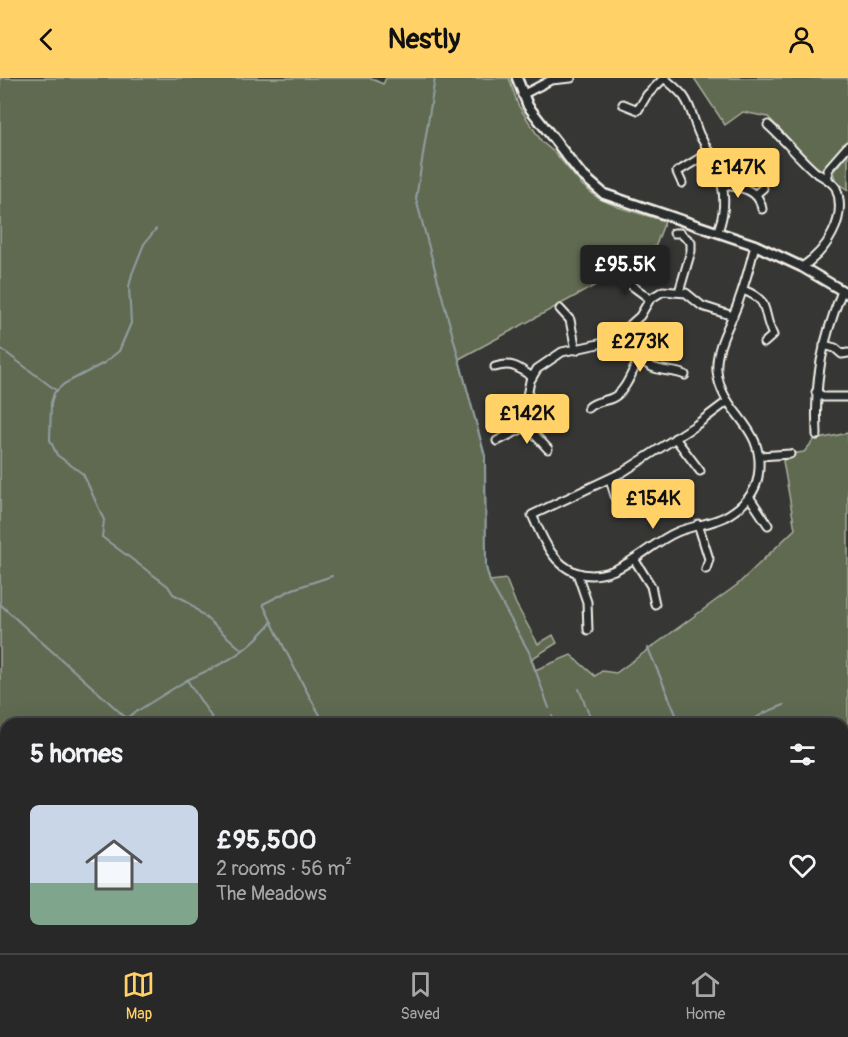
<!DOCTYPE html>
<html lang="en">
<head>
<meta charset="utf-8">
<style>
	:root { --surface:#282828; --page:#303030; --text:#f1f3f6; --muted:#a5a6a8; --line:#444445; --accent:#ffd166 }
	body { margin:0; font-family:Pangolin,sans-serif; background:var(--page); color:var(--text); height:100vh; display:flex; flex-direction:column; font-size:22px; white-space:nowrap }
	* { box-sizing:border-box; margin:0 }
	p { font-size:20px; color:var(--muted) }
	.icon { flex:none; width:33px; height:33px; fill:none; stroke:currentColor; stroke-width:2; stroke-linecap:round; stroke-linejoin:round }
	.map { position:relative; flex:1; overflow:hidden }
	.sheet { position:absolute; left:0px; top:640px; width:849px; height:236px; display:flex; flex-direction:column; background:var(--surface); border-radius:18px 18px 0 0; box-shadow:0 6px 24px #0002,0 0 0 2px var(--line) }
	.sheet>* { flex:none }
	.price { position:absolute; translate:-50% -51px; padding:0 14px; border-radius:6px; background:var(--accent); color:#111; font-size:20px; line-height:39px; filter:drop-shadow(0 2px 3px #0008) }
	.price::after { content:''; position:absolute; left:50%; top:36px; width:18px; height:14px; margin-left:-9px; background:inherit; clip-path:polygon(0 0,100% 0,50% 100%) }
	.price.on { background:#222; color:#fff }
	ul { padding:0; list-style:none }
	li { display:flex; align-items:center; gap:18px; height:150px; padding:0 30px }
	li+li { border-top:2px solid var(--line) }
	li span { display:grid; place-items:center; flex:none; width:168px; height:120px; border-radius:9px; color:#555 }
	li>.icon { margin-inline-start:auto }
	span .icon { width:72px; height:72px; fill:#fffc; stroke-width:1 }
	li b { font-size:26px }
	h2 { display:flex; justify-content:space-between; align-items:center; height:72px; padding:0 30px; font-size:26px }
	header { display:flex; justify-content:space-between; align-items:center; height:78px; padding:0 30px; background:var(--accent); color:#111; font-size:27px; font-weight:700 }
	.menu { display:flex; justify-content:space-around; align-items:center; height:84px; border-top:2px solid var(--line); background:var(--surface); font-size:16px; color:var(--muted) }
	.menu a { display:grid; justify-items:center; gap:3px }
	.menu .on { color:var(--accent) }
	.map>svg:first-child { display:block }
	.built { fill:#45403d }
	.green { fill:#606a51; stroke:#aaae9c; stroke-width:1.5 }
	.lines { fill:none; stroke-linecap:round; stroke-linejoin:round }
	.stream { stroke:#919ea2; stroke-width:2 }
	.minor-casing { stroke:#f4f1e8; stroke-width:11 }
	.tertiary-casing { stroke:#f4f1e8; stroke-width:13 }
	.minor { stroke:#2a2d2e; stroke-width:7 }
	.tertiary { stroke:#2a2d2e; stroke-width:8 }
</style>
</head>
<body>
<header><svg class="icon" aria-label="back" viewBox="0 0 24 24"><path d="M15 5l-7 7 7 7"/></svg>Nestly<svg class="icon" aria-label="person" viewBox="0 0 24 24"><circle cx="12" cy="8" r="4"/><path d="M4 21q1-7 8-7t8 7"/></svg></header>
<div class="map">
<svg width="848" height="875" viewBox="0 0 848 875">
	<rect width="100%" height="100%" fill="#363635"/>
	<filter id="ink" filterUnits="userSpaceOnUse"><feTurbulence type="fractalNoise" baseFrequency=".0167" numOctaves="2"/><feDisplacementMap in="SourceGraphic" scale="12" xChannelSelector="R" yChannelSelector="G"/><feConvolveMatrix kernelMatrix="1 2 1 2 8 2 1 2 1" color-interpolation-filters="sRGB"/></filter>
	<g filter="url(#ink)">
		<g class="built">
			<polygon points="0,725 6,729 6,870 45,870 36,875 0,875"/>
			<polygon points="123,870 277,870 281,875 125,875"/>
		</g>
		<g class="green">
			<polygon points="0,0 370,0 383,6 386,0 509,0 518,27 542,64 556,76 582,107 598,120 618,129 665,143 656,167 644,181 459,281 485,378 486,489 490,503 506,501 516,526 538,566 553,557 557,565 531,581 535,592 571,577 595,598 602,593 616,595 737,507 795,451 783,383 790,376 804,374 814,362 848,355 848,758 843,762 843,646 6,646 6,731 0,727"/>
			<polygon points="694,0 848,0 848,63 820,93 768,39 743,34 725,47"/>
			<polygon points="848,75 848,112 836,104 833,94"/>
			<polygon points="848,834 848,875 762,875 764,870 843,870 843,836"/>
			<polygon points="293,870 751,870 750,875 297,875"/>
		</g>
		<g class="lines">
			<g class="stream">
				<polyline points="435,0 416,121 485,378 486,489 490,504 529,574 549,630"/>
				<polyline points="156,151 144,166 132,196 129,209 131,245 119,273 104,285 64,306 54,315 51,325 50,362 57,377 83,396 86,402 104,442 102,459 168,508 173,516 187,523 242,572"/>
				<polyline points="0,270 57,313"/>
				<path d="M 0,526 C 41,565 85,601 126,640 L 187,602 L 216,646"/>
				<polyline points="648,570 680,646"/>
				<path d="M 187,602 C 225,585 245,576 272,544"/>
				<polyline points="579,611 593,646"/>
				<path d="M 320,637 C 299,601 281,564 263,526 L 293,511 L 332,498"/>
				<polyline points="552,638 555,646"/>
				<polyline points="746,646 764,635 784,627"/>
				<polyline points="293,870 297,875"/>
				<polyline points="622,870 629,875"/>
				<polyline points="53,875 57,870"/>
				<polyline points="304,875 313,870"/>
				<polyline points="524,875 533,870"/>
				<polyline points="631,875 638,870"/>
				<polyline points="762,875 764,870"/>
				<polyline points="816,875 817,870"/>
			</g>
			<defs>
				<g id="minor">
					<path d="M 664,0 C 671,6 679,12 684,19 C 692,30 694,46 700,58 C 719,90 732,116 718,153"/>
					<polyline points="522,17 551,2 571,0"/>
					<polyline points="623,26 638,32 647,17 664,0"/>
					<path d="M 768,47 C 784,61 798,79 814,93 C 822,99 830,101 836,110 C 848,141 826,173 802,189"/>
					<polyline points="828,100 827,92 848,68"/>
					<polyline points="682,105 677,94 710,74"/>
					<path d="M 722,107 C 739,109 759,110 762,131"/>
					<polyline points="756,116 763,110"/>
					<polyline points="674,155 680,155 691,164 691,173 679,214"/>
					<polyline points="625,194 631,207 650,221"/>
					<path d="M 743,212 C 772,223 761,233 773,257 L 764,265"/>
					<polyline points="560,231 570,242 576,272"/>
					<path d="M 623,255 C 631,266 639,283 652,289 C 663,294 674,292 685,297"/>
					<polyline points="824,267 835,270 842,276 848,275"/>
					<path d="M 495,289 C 512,284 518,289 532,299"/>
					<polyline points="816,314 824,319 848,319"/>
					<path d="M 728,323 L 696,347 L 623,394 L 532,437 C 542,458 551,485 575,494 C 615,508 644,468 677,454 C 693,447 714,446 728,437 C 743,428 755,416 758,399 C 767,347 721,337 717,293 C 715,271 729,248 737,228 C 744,208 750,188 755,167"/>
					<path d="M 588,330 C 595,322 606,324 614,319 C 626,313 633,291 640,279"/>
					<polyline points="529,347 534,356 548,371"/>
					<path d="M 817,357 C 814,302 822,264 842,213"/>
					<polyline points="675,360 700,393"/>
					<polyline points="497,363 529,347 527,318 530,303 537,291 562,274 612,263 640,238 650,221 663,213 686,215 702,228 733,238"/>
					<polyline points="760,378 790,376"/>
					<polyline points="610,401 618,428 623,435"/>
					<polyline points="750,420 768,447"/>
					<polyline points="698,446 709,481 706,491"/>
					<polyline points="634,481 651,508 655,526"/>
					<polyline points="577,495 587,524 588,552"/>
					<polyline points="843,797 848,806"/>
				</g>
				<g id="tertiary">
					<polyline points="517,0 528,28 581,96 604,116 755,167 802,189 848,216"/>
					<polyline points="843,762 848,758"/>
					<polyline points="756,875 758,870"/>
				</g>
			</defs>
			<use href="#minor" class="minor-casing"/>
			<use href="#tertiary" class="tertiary-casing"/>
			<use href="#minor" class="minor"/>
			<use href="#tertiary" class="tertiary"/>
		</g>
	</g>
</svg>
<b class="price" style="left:738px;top:121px">£147K</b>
<b class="price on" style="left:625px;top:218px">£95.5K</b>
<b class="price" style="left:640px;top:295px">£273K</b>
<b class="price" style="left:527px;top:367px">£142K</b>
<b class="price" style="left:653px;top:452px">£154K</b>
<section class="sheet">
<h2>5 homes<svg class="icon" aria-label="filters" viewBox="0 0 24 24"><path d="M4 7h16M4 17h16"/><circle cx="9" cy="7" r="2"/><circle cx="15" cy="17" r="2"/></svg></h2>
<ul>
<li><span style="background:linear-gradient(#c9d6e8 65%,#7fa58c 0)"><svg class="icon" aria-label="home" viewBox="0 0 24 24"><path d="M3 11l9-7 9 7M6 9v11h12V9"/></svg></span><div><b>£95,500</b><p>2 rooms · 56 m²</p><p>The Meadows</p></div><svg class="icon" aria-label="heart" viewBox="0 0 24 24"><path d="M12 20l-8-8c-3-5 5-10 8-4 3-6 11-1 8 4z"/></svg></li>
</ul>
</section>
</div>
<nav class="menu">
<a class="on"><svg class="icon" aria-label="map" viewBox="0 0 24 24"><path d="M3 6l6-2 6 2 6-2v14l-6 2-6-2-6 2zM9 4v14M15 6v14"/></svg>Map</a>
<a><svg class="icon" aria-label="saved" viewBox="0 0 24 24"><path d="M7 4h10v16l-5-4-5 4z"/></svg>Saved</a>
<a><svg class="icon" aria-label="home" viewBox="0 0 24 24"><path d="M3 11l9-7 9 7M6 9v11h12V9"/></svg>Home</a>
</nav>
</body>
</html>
